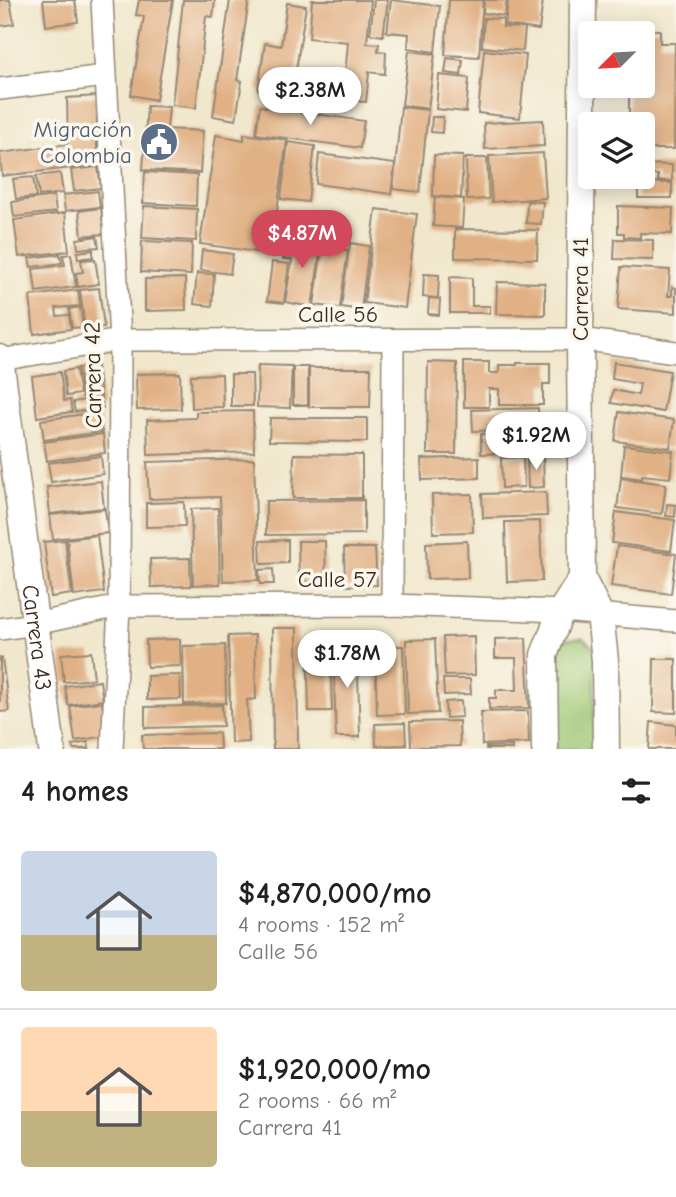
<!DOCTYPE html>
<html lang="en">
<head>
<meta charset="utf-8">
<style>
	:root { --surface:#fff; --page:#f6f6f6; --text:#222; --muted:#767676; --line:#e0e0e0; --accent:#d1495b }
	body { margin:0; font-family:"Comic Neue",sans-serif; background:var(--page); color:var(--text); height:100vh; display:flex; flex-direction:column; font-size:26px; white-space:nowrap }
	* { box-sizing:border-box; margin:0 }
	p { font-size:23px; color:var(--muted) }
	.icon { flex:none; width:38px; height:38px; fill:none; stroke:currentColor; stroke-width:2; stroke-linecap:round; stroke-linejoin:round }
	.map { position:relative; height:749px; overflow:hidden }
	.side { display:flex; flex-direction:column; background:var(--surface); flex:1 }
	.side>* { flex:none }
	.needle { width:46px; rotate:246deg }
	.controls { position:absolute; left:578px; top:21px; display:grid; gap:14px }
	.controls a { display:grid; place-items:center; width:77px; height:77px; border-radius:7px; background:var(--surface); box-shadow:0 4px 18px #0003; font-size:35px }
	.price { position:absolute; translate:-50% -60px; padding:0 16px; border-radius:24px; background:#fff; color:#222; font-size:23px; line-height:46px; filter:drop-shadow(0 2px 4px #0008) }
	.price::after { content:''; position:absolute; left:50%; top:42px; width:21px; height:16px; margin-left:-10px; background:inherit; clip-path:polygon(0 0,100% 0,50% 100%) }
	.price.current { background:var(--accent); color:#fff }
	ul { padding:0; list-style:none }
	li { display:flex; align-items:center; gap:21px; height:175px; padding:0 21px }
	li+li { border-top:2px solid var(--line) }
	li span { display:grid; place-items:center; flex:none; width:196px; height:140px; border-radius:7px; color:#555 }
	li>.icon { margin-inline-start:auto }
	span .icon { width:84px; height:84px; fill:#fffc; stroke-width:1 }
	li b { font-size:30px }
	h2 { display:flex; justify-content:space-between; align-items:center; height:84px; padding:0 21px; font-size:30px }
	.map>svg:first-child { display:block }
	.green { fill:#9bc672; stroke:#6b7848; stroke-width:2 }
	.building { fill:#e1b084 }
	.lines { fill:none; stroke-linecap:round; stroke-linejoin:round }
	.minor-casing { stroke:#968875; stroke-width:24 }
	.tertiary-casing { stroke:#968875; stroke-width:29 }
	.minor { stroke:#fff; stroke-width:21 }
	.tertiary { stroke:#fff; stroke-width:26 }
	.labels { text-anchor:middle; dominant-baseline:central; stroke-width:7; stroke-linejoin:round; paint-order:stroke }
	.service-label { font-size:23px; fill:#4e5e75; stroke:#fbf7ec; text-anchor:end }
	.street-label { font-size:23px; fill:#3b2a1e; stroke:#fbf7ec }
</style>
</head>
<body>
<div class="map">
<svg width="676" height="749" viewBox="0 0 676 749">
	<rect width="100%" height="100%" fill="#fbf7ec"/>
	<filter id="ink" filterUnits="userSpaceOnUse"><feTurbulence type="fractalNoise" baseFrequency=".0143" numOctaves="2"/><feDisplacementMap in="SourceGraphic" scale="14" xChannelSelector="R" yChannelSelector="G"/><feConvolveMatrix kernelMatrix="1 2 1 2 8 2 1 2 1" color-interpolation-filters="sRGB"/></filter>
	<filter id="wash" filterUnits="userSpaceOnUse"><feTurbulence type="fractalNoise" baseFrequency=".00686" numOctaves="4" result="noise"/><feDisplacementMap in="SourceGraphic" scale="28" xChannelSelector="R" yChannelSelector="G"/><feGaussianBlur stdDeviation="1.57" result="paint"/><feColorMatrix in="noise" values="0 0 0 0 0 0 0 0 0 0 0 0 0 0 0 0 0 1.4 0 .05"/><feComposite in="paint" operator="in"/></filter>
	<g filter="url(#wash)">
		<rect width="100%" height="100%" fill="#f0e7cc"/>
		<polygon class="green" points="583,638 595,649 593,749 554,749 555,656 566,639"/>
		<g id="blocks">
			<g class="building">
				<polygon points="0,0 10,0 14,24 0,26"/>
				<polygon points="43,0 75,0 78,22 46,26"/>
				<polygon points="139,0 173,0 156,100 131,95 144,16 136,15"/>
				<polygon points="183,0 215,0 213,17 206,16 196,108 172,105"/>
				<polygon points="230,0 249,0 237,80 242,81 236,120 213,116"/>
				<polygon points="312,0 371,0 367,43 379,44 378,51 386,52 385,74 369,72 366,102 343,100 348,42 309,38"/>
				<polygon points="374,0 388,0 383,36 370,34"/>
				<polygon points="391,0 440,6 435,52 408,48 409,34 387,32"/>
				<polygon points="449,0 483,0 479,57 445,55"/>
				<polygon points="484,0 507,0 505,16 483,13"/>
				<polygon points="508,0 543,0 539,30 505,25"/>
				<polygon points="287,3 306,6 292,95 258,90 265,43 281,46"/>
				<polygon points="484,18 503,19 503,27 525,28 523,51 482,47"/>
				<polygon points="639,30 660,30 660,43 675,43 674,149 642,149 642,124 629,124 629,86 642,86 642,33 639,33"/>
				<polygon points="484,50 526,55 520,118 478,113"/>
				<polygon points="409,51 435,54 428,109 402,105"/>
				<polygon points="447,58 463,60 461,75 445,73"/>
				<polygon points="439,75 469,78 466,112 436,109"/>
				<polygon points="97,96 97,165 2,176 0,153 68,144 67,98"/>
				<polygon points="147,106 169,107 167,129 203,131 200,173 143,170"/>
				<polygon points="260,106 364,121 360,148 256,134"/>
				<polygon points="401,107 428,110 420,192 393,189"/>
				<polygon points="432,117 443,117 442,133 431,132"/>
				<polygon points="543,120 544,146 485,149 484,123"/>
				<polygon points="244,134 287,140 271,254 200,244 216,135 244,140"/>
				<polygon points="288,142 315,146 308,202 281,199"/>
				<polygon points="543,153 546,198 492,202 489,156"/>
				<polygon points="319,154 395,164 391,194 316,184"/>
				<polygon points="434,155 463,156 461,198 433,196"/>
				<polygon points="466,158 487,158 489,199 467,200"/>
				<polygon points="642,164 672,165 672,181 658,181 658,175 642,175"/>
				<polygon points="98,167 101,188 74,191 71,170"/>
				<polygon points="145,172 197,175 196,206 143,203"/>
				<polygon points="60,173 63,193 39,196 36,176"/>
				<polygon points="33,177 36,197 16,199 13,179"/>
				<polygon points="638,182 672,183 672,198 638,198"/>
				<polygon points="98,191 100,207 65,211 63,195"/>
				<polygon points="54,196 56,212 14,217 12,202"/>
				<polygon points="435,197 464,199 462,228 433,226"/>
				<polygon points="527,201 543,202 541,224 526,223"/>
				<polygon points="144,206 197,209 196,241 142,238"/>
				<polygon points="618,206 673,208 672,234 640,233 640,238 624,237 624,233 618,233"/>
				<polygon points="101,208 104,234 82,236 79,211"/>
				<polygon points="376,209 417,214 405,308 364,303"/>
				<polygon points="65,213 69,251 19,257 14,220"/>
				<polygon points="455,229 538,230 537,259 455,258"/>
				<polygon points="97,236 99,247 78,249 77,239"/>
				<polygon points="287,236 322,241 312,307 285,302 292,260 283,259"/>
				<polygon points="615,239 653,240 653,260 614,259"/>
				<polygon points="142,241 192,243 191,275 141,272"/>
				<polygon points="350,243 369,246 361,310 341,307"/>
				<polygon points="322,247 348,250 340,308 314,305"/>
				<polygon points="93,250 93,257 78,259 77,252"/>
				<polygon points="202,250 233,254 230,274 200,270"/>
				<polygon points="60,254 62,263 31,267 29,258"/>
				<polygon points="71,254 76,287 36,292 33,269 65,265 63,255"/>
				<polygon points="95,259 99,284 78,287 76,273 83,272 81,260"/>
				<polygon points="272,262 289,264 284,303 267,301"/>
				<polygon points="621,267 670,270 668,296 672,296 672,287 676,288 676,313 618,309"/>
				<polygon points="197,273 214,274 212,306 194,304"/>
				<polygon points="424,274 439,275 438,298 423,297"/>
				<polygon points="450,277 472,278 472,306 490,306 490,313 450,313"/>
				<polygon points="185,278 186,310 145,311 145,279"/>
				<polygon points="497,282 545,283 545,315 496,314"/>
				<polygon points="99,288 104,327 85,329 80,290"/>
				<polygon points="78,290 80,306 56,308 57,316 69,315 71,329 34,334 30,296"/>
				<polygon points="429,298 440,299 439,315 428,314"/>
				<polygon points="80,307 83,327 72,328 69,309"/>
				<polygon points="428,362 457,363 456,454 427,454"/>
				<polygon points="464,362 489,362 489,373 499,373 499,365 517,365 517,363 550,363 550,384 543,384 543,405 499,405 499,389 489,389 489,407 464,407"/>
				<polygon points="614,362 670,371 663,412 611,403 613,390 638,395 640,384 612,379"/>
				<polygon points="258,365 292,366 290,408 257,407"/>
				<polygon points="97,366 101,395 82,397 78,368"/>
				<rect x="293" y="367" width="15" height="38"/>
				<polygon points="309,368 371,368 370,407 309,407"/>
				<polygon points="76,369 80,394 66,396 63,371"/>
				<polygon points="60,372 64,401 70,400 72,412 37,417 32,376"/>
				<polygon points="180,373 181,409 137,410 136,374"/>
				<polygon points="222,374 223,407 192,408 191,375"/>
				<polygon points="231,374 252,374 253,406 231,406"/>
				<polygon points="101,397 103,408 75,412 73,402"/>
				<polygon points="538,408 539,429 473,431 472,410"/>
				<polygon points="253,411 254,452 148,455 147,420 196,418 196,412"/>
				<polygon points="99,412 102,432 44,440 41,420"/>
				<polygon points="619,412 674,420 670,448 615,441"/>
				<polygon points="270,418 367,418 367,442 269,441"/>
				<polygon points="538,432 538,452 481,454 481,434"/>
				<polygon points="103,434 105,453 47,461 44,442"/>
				<polygon points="624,445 673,451 670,478 642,475 642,479 621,476"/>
				<polygon points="294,454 362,455 362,498 293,498"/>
				<polygon points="101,456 103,474 51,482 48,463"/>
				<polygon points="543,456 544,487 528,488 527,457"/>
				<polygon points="479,457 479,478 422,480 421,459"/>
				<polygon points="523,457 524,487 502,488 501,458"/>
				<polygon points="254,459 258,580 223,581 220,497 149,499 147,462"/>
				<polygon points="621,478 666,484 662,514 617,508"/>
				<polygon points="101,481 104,508 50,514 47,487"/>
				<polygon points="546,492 547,516 483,518 482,494"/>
				<polygon points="472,494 473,532 433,533 432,495"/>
				<polygon points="364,500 364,534 266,535 266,501"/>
				<polygon points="184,502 185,526 146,527 146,503"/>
				<polygon points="667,504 676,505 675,517 666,516"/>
				<polygon points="218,508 220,584 193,585 191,509"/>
				<polygon points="105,509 108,533 53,539 50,515"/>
				<polygon points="616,512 675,520 671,551 612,543"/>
				<polygon points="540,521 542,581 507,582 505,522"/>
				<polygon points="97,535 104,592 74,596 67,539"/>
				<polygon points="65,540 72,594 51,597 44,542"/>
				<polygon points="288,540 288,563 261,564 260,541"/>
				<polygon points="298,541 325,541 326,581 299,582"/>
				<polygon points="467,541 468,578 427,579 426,543"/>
				<polygon points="617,546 676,554 671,594 611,586"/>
				<polygon points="344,548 375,548 377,585 345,586"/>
				<polygon points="190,558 191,586 151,587 150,559"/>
				<polygon points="273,569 274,584 260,584 259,570"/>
				<polygon points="272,628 297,628 298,749 273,749"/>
				<polygon points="255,635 256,699 247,700 249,742 231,743 228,636"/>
				<polygon points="474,636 475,675 445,676 443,637"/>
				<polygon points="526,638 529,708 489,709 489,698 496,698 496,690 517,690 516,658 495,658 495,639"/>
				<polygon points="180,639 181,666 147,667 146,640"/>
				<polygon points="435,639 438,713 408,714 406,640"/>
				<polygon points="330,641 332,711 309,711 307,642"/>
				<polygon points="357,642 360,737 336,737 333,643"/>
				<polygon points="225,645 226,703 184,704 183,646"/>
				<polygon points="375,646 403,646 405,714 377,715"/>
				<polygon points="91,652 94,679 64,682 61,654"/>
				<polygon points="0,658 2,658 9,711 0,712"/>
				<polygon points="654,659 676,659 676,713 653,712"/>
				<polygon points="180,675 181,699 147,700 147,676"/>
				<polygon points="443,679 470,679 471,694 444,695"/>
				<polygon points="100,681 103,700 68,705 65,686"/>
				<polygon points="461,701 462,717 446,718 445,702"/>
				<polygon points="102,702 106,736 75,741 70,706"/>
				<polygon points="222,705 223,726 145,728 145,707"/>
				<polygon points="528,711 529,743 482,745 481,712"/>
				<polygon points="459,721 460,746 411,747 410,722"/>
				<polygon points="651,722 676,725 676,749 649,749"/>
				<polygon points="405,723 406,745 376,746 375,724"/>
				<polygon points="219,733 220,749 143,749 142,735"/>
				<polygon points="88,742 89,749 73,749 72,745"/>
				<polygon points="512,746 512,749 486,749 486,747"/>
			</g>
		</g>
	</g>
	<g filter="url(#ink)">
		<use href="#blocks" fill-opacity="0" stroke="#968875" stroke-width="2"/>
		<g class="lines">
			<defs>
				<g id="minor">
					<polyline points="102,0 120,340 119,606 112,749"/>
					<polyline points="0,89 105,76"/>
					<polyline points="0,360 120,340 580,339 676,352"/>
					<polyline points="392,605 393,340"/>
					<polyline points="0,629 35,624 119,606 392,605 561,611 676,621"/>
				</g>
				<g id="tertiary">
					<polyline points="583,0 580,339 582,578 600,614 605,661 606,749"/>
					<path id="s1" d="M 0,358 L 52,749"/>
					<polyline points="545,749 544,655 561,611 582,578"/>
				</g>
			</defs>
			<use href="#minor" class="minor-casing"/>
			<use href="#tertiary" class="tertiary-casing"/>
			<use href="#minor" class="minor"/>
			<use href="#tertiary" class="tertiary"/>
		</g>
	</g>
	<defs>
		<symbol id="civic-disc" viewBox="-11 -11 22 22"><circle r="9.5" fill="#5c6f8a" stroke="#fbf7ec"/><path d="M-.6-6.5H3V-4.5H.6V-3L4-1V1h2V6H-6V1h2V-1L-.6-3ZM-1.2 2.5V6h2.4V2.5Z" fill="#fff"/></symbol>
	</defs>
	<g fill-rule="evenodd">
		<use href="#civic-disc" x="137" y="120" width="44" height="44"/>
	</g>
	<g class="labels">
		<g class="service-label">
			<text x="132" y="129">Migración<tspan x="132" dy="26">Colombia</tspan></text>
		</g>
		<g class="street-label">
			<text transform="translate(580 289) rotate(-90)">Carrera 41</text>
			<text x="338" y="314">Calle 56</text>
			<text transform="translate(93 375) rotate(-91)">Carrera 42</text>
			<text x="337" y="579">Calle 57</text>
			<text stroke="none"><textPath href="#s1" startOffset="282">Carrera 43</textPath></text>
		</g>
	</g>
</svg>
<div class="controls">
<a><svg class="needle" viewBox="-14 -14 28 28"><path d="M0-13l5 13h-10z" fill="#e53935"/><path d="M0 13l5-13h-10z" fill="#767676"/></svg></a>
<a><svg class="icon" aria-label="layers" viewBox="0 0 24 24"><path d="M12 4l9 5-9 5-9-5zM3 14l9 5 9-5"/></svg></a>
</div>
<b class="price" style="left:310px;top:127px">$2.38M</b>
<b class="price current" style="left:302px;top:270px">$4.87M</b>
<b class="price" style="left:536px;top:472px">$1.92M</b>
<b class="price" style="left:347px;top:690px">$1.78M</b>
</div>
<section class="side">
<h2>4 homes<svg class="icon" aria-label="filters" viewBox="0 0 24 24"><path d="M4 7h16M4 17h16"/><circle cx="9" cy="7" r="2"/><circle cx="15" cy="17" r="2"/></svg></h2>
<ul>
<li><span style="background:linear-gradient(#c9d6e8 60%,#c2b280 0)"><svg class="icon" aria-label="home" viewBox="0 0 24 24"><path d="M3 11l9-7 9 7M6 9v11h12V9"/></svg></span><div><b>$4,870,000/mo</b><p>4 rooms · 152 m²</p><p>Calle 56</p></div></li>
<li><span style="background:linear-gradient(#ffd9b3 60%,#c2b280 0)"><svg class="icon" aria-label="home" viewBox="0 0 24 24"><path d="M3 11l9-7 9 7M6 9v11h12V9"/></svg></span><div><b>$1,920,000/mo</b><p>2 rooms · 66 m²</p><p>Carrera 41</p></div></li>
</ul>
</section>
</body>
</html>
